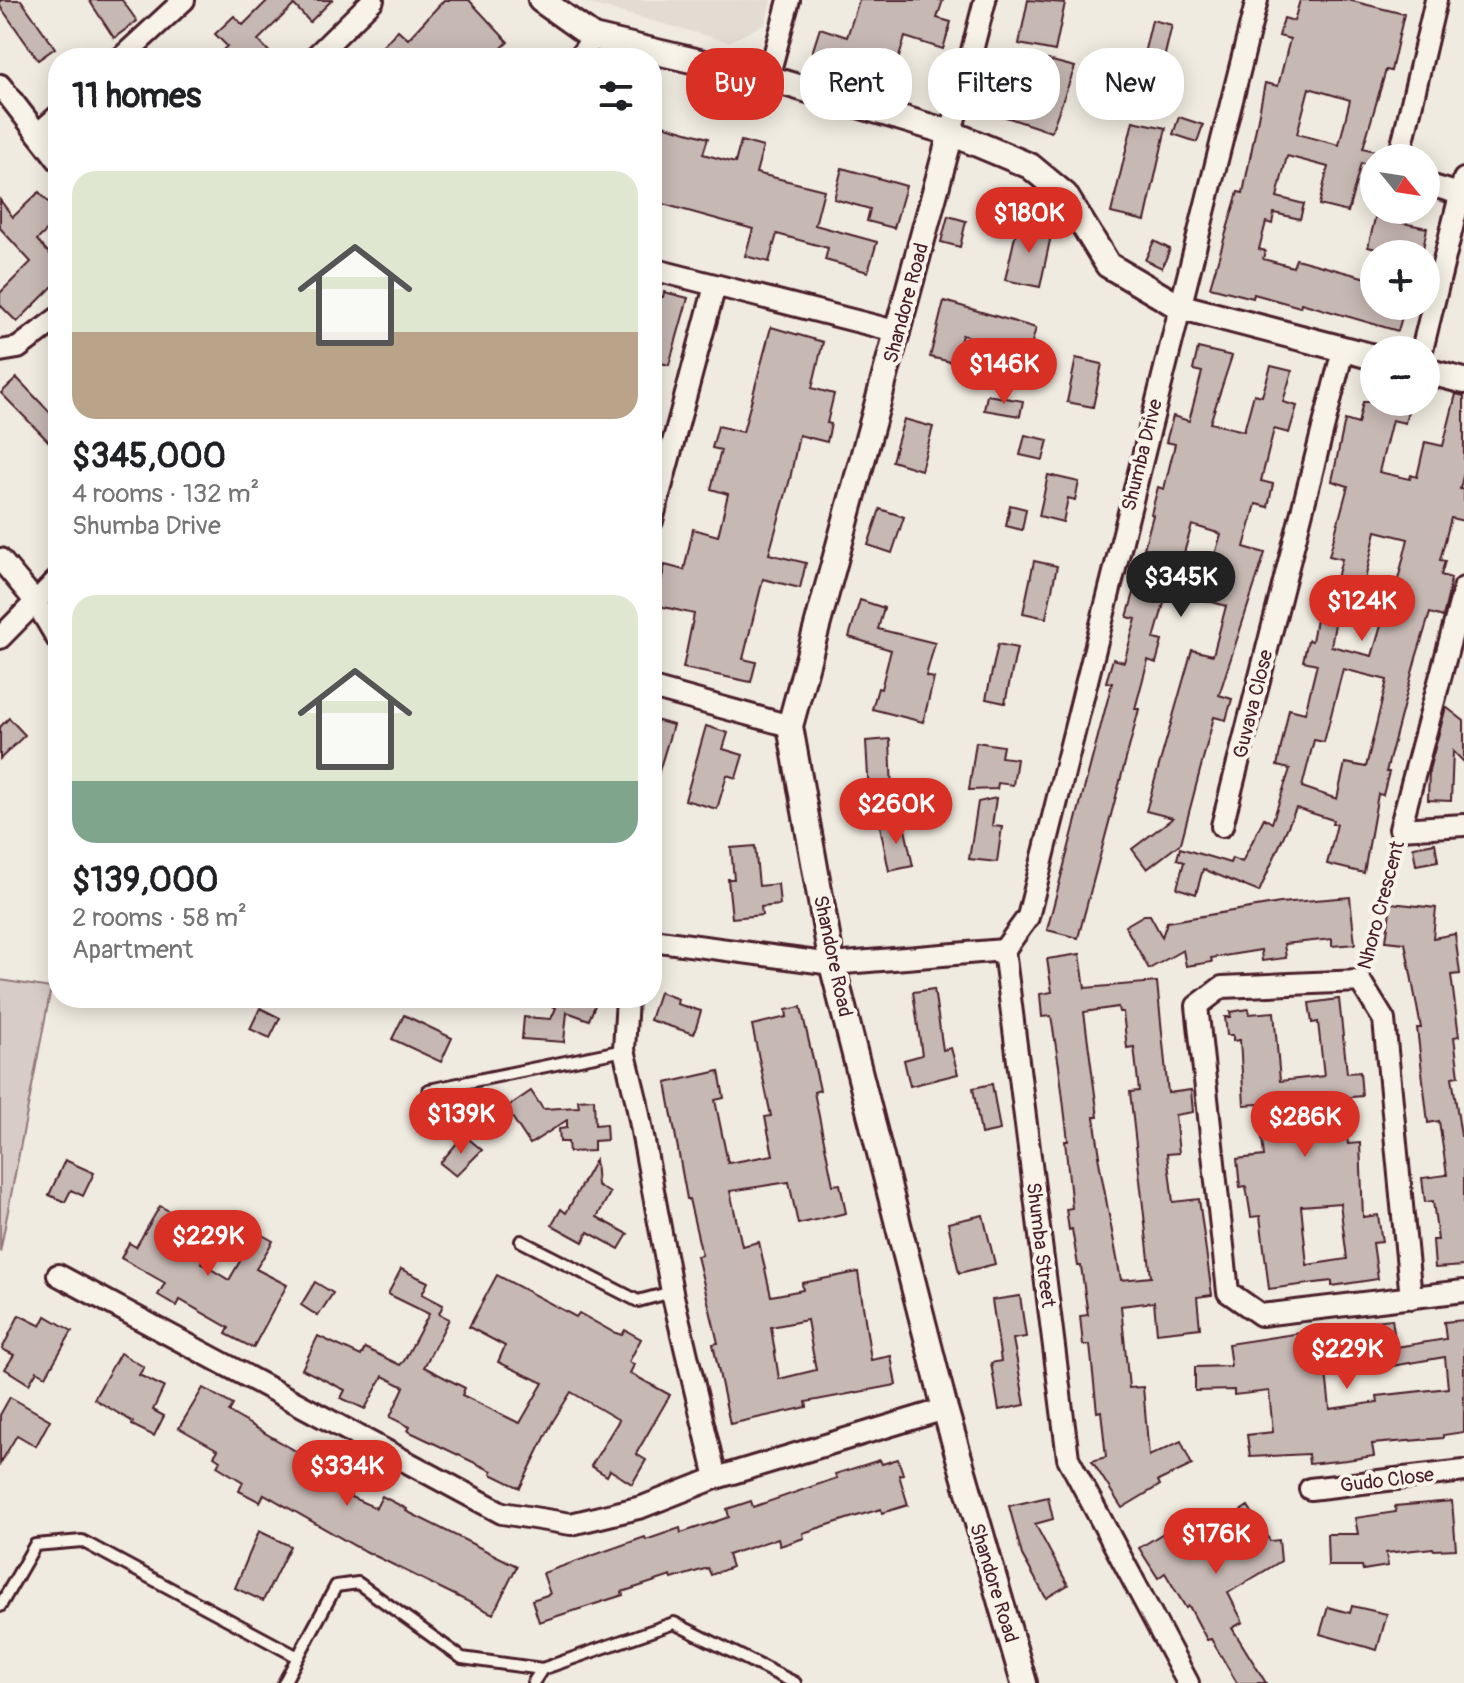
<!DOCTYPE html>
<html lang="en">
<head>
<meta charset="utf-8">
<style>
	:root { --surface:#fff; --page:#f2f2f2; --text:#202124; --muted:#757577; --accent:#d93025 }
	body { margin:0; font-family:Pangolin,sans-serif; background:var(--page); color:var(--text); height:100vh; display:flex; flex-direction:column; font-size:30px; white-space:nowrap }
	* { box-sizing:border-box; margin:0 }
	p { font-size:26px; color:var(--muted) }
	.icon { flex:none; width:44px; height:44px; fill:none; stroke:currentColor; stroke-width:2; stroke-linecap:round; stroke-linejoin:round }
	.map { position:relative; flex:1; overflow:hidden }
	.sheet { position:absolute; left:48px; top:48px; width:614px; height:960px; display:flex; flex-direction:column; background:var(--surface); border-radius:32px; box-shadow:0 4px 20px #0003 }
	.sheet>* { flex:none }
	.banner { position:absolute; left:686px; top:48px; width:658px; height:72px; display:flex; gap:16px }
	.needle { width:52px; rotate:120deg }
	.controls { position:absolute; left:1360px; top:144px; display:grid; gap:16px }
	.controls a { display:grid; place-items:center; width:80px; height:80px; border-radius:50%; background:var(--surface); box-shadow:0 4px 20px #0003; font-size:40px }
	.price { position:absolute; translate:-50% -68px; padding:0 18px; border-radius:28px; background:var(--accent); color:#fff; font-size:26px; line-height:52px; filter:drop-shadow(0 2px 4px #0008) }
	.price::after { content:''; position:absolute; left:50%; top:48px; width:24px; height:18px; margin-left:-12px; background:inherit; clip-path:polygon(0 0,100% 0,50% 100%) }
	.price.on { background:#222; color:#fff }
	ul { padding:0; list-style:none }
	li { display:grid; align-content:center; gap:16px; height:424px; padding:0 24px }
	li span { display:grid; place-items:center; height:248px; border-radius:24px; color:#555 }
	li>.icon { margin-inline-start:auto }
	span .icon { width:144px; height:144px; fill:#fffc; stroke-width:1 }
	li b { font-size:34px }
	h2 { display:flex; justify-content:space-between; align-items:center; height:96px; padding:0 24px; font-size:34px }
	.pill { padding:0 28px; border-radius:32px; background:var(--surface); box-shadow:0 4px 20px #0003; font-size:28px; line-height:72px }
	.pill.on { background:var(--accent); color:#fff }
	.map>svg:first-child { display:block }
	.built { fill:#e3dcd2 }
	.green { fill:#d8cdc6; stroke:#917678; stroke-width:2 }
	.building { fill:#c6b8b3; stroke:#4a1f2b; stroke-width:2; fill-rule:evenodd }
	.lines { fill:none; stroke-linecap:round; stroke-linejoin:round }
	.service-casing { stroke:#4a1f2b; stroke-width:16 }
	.minor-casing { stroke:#4a1f2b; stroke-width:26 }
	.tertiary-casing { stroke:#4a1f2b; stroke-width:30 }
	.path { stroke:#4a1f2b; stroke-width:4; stroke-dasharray:6 6; stroke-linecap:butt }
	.service { stroke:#f7f3e8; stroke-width:10 }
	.minor { stroke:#f7f3e8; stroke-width:20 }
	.tertiary { stroke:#f7f3e8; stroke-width:24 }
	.labels { text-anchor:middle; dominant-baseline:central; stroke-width:8; stroke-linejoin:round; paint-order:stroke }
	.street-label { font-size:20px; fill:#4a1f2b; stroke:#f7f3e8 }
</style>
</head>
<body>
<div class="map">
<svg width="1464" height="1683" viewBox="0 0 1464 1683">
	<rect width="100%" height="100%" fill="#f0ebe0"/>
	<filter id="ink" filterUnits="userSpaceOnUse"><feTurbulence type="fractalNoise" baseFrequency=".0125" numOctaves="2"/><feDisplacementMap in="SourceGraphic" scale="16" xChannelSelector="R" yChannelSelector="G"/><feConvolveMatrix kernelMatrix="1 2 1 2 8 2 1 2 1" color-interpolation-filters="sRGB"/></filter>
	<g filter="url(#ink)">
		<polygon class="built" points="576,0 771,0 765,24 729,42"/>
		<polygon class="green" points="0,980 51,988 0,1252"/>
		<g class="building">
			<polygon points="0,0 21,0 55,48 38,60 0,6"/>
			<polygon points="89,0 122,0 137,21 114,38"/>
			<polygon points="268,0 332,0 310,22 294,5 258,40 275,58 215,58 227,46 215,34 234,16 243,25"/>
			<polygon points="444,0 469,0 508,42 492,58 387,58 379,50 398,30 408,39"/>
			<polygon points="859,0 943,0 937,18 951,22 943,49 905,37 894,74 812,53 820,28 847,37"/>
			<polygon points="1028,0 1065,3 1055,51 1019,44"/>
			<path d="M 1300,0 L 1348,0 L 1404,14 L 1391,71 L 1386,70 L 1363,148 L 1379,152 L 1377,158 L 1374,158 L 1374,167 L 1361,163 L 1348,212 L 1319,205 L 1328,167 L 1287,156 L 1277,197 L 1304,204 L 1300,219 L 1274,213 L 1272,224 L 1266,222 L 1259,249 L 1265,251 L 1263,259 L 1293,267 L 1296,259 L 1374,280 L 1374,306 L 1405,306 L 1398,331 L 1301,303 L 1300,307 L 1254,294 L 1253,298 L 1210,287 L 1238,192 L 1243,193 L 1265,83 L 1278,86 L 1290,39 L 1279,36 L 1284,18 L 1294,21 ZM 1309,88 L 1350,100 L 1339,145 L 1297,134 Z"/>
			<polygon points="1152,20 1172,25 1158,84 1138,79"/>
			<polygon points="1048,60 1075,67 1051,132 1003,116 1011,92 1037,101"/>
			<polygon points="1179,117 1203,125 1197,142 1173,134"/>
			<polygon points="1133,121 1166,128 1145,221 1111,213"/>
			<polygon points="652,122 708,138 703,154 735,163 741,141 763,147 756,173 824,190 815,225 877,242 868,272 825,260 828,248 777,234 769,262 745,256 753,229 652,201"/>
			<polygon points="842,168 906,186 894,228 867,221 870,209 834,199"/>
			<polygon points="39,192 58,212 58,220 37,240 58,263 58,281 17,322 0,305 0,293 31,262 0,228 0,200 13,217"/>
			<polygon points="1377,210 1400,213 1398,222 1427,228 1422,254 1396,254 1368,247"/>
			<polygon points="948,216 966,221 960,247 941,242"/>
			<polygon points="1018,223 1052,231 1040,287 1005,280"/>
			<polygon points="1154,241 1170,249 1162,268 1145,260"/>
			<polygon points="664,292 688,298 669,365 652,361 652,294 663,297"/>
			<polygon points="944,301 1036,328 1029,353 962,335 955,363 930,357"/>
			<polygon points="771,327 823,342 812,388 834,394 827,423 831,424 827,442 799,435 790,479 769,554 806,563 800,588 763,579 743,659 756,662 751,682 683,668 694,614 655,605 665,565 684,570 693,529 718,536 728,494 711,489 721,450 712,448 718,426 743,432"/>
			<path d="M 1198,348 L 1232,356 L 1210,423 L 1244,431 L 1254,394 L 1262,396 L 1271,366 L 1292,371 L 1283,402 L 1297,406 L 1289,433 L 1274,429 L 1261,481 L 1273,484 L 1268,507 L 1256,504 L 1244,547 L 1265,553 L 1219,695 L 1232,699 L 1226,720 L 1214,717 L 1181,843 L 1147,869 L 1132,849 L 1173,818 L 1146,811 L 1192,650 L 1213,655 L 1226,606 L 1168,589 L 1154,639 L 1162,641 L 1156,663 L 1148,660 L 1135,709 L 1139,709 L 1130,744 L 1078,938 L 1047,930 L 1112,683 L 1106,682 L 1113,659 L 1124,662 L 1136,619 L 1127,617 L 1134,593 L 1145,596 L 1157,551 L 1144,548 L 1153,515 L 1151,514 L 1158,487 L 1164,489 L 1175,444 L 1166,442 L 1173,416 L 1189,421 L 1202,372 L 1193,370 ZM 1192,525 L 1221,534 L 1209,575 L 1180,567 Z"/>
			<polygon points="1076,358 1102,364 1093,407 1067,402"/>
			<polygon points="17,378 58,421 58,451 1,393"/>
			<path d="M 1456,394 L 1464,396 L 1464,472 L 1460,489 L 1464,490 L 1464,521 L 1451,518 L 1440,560 L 1445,561 L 1441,575 L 1451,578 L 1448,596 L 1443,617 L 1430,613 L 1416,658 L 1386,772 L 1389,772 L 1383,795 L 1378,794 L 1364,873 L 1327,864 L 1337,824 L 1332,824 L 1333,820 L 1296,808 L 1259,892 L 1203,869 L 1196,894 L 1177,888 L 1184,862 L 1177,859 L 1180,848 L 1230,863 L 1232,858 L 1242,862 L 1264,818 L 1272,823 L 1290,769 L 1277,766 L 1289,709 L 1305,713 L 1317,664 L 1303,661 L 1308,640 L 1312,641 L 1319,604 L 1338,608 L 1331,646 L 1372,656 L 1385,612 L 1332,597 L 1342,559 L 1329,556 L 1348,486 L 1332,481 L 1345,420 L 1358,424 L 1363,402 L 1410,402 L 1405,423 L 1392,420 L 1379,472 L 1410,479 L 1411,475 L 1417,477 L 1425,442 L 1443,446 ZM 1376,531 L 1408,539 L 1396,588 L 1365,580 ZM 1343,669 L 1387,680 L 1366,767 L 1345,763 L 1337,799 L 1302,787 L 1314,740 L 1324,742 Z"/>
			<polygon points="987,395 1023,401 1020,416 984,410"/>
			<polygon points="904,419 933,427 921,470 892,461"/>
			<polygon points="1025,435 1048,440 1043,460 1020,455"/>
			<polygon points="1048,475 1079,482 1075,500 1068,498 1063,522 1039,516"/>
			<polygon points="1010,505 1026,509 1022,530 1006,526"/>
			<polygon points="880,509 904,517 892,553 868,545"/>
			<polygon points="1034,561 1057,566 1046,618 1023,613"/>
			<polygon points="860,600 884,608 878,629 935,643 926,676 934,678 923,722 872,709 878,688 881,689 891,650 849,637"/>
			<polygon points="998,644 1017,648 1005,703 986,699"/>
			<polygon points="1446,707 1464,721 1464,762 1453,751 1451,801 1428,800 1429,770"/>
			<polygon points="9,718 25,735 0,759 0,727"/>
			<polygon points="652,719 673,725 656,781 652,780"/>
			<polygon points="706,726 728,733 723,749 743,755 736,778 727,775 717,809 685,800"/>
			<polygon points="890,739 892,794 869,795 866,741"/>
			<polygon points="976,742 1003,746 1001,757 1017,759 1013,785 998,783 997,789 969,790"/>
			<polygon points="996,798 992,826 1002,827 997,862 969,859 978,802"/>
			<polygon points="903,820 913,866 889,871 880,826"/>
			<polygon points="1435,843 1438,861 1416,865 1413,847"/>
			<polygon points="755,846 759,886 778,884 780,905 761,907 762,915 732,918 728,879 734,879 731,848"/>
			<polygon points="1350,897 1355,944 1332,946 1332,939 1284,944 1286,958 1262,961 1261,950 1211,958 1212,962 1186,966 1183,950 1149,969 1125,926 1144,915 1150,915 1162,937 1167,922 1280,903"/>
			<polygon points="1391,903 1436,908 1433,938 1455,934 1460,974 1451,975 1459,1036 1454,1037 1459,1076 1452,1077 1461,1136 1464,1136 1464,1266 1435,1268 1433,1240 1438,1240 1433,1201 1425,1202 1422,1178 1447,1175 1439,1121 1428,1123 1417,1028 1421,1028 1405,943 1386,941"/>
			<path d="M 1080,954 L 1085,988 L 1157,982 L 1168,1093 L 1191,1090 L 1193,1112 L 1175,1115 L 1179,1153 L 1167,1154 L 1173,1202 L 1199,1199 L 1212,1295 L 1197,1297 L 1200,1328 L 1157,1333 L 1154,1302 L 1121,1306 L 1129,1388 L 1143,1387 L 1149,1456 L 1181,1441 L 1192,1465 L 1158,1481 L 1160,1485 L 1122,1508 L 1092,1461 L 1106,1457 L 1101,1411 L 1097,1412 L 1090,1345 L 1083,1345 L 1080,1316 L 1088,1315 L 1081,1266 L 1078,1266 L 1072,1229 L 1069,1230 L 1066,1209 L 1072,1208 L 1065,1141 L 1068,1141 L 1059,1066 L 1051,1016 L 1042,1017 L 1040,994 L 1052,992 L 1047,959 ZM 1118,1007 L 1119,1012 L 1123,1012 L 1127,1048 L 1134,1047 L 1139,1091 L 1130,1092 L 1151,1277 L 1121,1280 L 1098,1156 L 1100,1156 L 1094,1117 L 1098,1117 L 1084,1012 Z"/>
			<polygon points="934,989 943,1050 951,1048 958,1074 910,1086 904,1060 922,1055 913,992"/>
			<polygon points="659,992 678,999 677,1004 701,1011 694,1034 650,1020"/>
			<polygon points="535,998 598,998 589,1020 567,1012 564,1042 522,1039 524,1017 551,1019 556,1008"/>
			<path d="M 1339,999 L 1347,1073 L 1360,1072 L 1362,1096 L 1341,1098 L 1348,1144 L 1360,1143 L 1363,1217 L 1378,1215 L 1382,1242 L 1373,1243 L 1378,1279 L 1332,1286 L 1332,1281 L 1269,1289 L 1260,1216 L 1251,1217 L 1246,1186 L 1240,1187 L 1237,1159 L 1264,1156 L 1258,1104 L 1244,1105 L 1240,1040 L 1233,1041 L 1233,1035 L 1227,1035 L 1225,1017 L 1231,1017 L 1230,1012 L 1249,1009 L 1249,1014 L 1274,1012 L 1280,1081 L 1324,1076 L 1318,1022 L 1312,1023 L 1309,1003 ZM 1340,1203 L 1347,1259 L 1307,1265 L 1301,1206 Z"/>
			<path d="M 801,1007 L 820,1090 L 814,1092 L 833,1185 L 840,1184 L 846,1213 L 798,1224 L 789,1182 L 730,1191 L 742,1246 L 759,1242 L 771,1296 L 803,1290 L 802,1283 L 858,1272 L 871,1360 L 891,1356 L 896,1385 L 806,1402 L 807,1407 L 730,1424 L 713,1344 L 718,1343 L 697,1256 L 702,1255 L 689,1199 L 687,1199 L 666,1083 L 719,1071 L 724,1098 L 715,1100 L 728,1163 L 773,1155 L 765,1117 L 771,1116 L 752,1025 L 787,1017 L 786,1010 ZM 807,1320 L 816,1370 L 779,1379 L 771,1327 Z"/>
			<polygon points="260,1008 280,1018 270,1038 250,1029"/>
			<polygon points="404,1015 452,1038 441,1062 392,1039"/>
			<polygon points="992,1084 1000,1130 981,1134 973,1088"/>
			<polygon points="531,1091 543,1109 579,1107 578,1100 594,1099 595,1125 606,1124 607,1140 594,1141 594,1151 569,1152 568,1142 560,1142 559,1129 567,1128 567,1120 530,1144 506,1108"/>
			<polygon points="464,1135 482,1150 456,1176 440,1163"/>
			<polygon points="65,1160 94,1173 83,1196 71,1190 65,1202 49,1195"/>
			<polygon points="595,1160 597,1185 610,1193 597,1217 628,1234 619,1249 588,1232 583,1242 552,1225 561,1209 566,1213"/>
			<polygon points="160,1206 185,1220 177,1235 207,1252 201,1263 229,1280 257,1232 273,1241 256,1269 287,1285 253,1348 226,1334 229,1328 180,1300 177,1306 158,1295 165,1283 121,1258 129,1243 136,1247"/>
			<polygon points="983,1215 995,1264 959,1273 948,1223"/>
			<polygon points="401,1269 428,1282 422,1294 443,1305 439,1314 449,1319 424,1367 465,1388 462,1395 517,1422 520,1423 543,1383 498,1362 505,1346 469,1327 497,1275 576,1317 579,1313 613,1332 622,1335 625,1330 641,1339 629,1362 634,1365 630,1373 670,1395 636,1454 646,1460 632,1484 610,1470 607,1476 591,1466 619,1420 571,1392 553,1421 520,1488 491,1474 492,1471 408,1431 410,1427 390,1417 404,1387 383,1376 365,1409 341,1398 345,1390 302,1369 318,1336 361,1356 365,1348 400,1365 404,1361 429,1314 388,1294"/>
			<polygon points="315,1282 333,1293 318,1316 301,1305"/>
			<polygon points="1020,1296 1026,1337 1013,1339 1025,1405 999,1410 991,1363 1001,1361 992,1300"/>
			<polygon points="19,1315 41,1326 46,1316 72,1331 46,1376 37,1371 29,1384 5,1369 14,1355 2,1349"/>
			<path d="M 1392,1319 L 1396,1347 L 1446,1339 L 1444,1322 L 1464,1320 L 1464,1432 L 1443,1435 L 1443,1438 L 1372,1444 L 1374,1456 L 1347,1460 L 1309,1464 L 1308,1454 L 1250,1457 L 1247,1435 L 1273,1432 L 1269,1391 L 1234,1395 L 1234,1390 L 1195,1391 L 1195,1367 L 1231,1366 L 1228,1344 L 1321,1330 L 1322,1342 L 1375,1336 L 1374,1321 ZM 1445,1357 L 1448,1388 L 1377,1396 L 1378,1402 L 1330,1409 L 1326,1372 L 1373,1366 L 1374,1369 Z"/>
			<polygon points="120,1353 144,1367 139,1375 164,1387 153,1410 164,1416 154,1436 132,1425 133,1422 94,1399"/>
			<polygon points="203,1388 233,1405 229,1412 306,1457 308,1453 333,1467 323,1485 376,1508 382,1496 407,1509 406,1511 517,1566 493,1614 355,1546 264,1494 260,1502 239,1491 243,1482 217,1466 220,1460 214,1456 218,1450 179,1428"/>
			<polygon points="10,1397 50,1420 36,1446 17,1435 0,1464 0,1415"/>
			<polygon points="898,1459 903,1474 899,1475 908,1505 882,1513 881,1509 850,1518 803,1533 804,1538 780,1546 778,1538 728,1555 732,1567 711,1575 708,1568 672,1579 671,1576 622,1592 623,1595 539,1622 532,1600 550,1594 543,1573 645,1537 646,1540 680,1528 681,1533 729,1517 727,1509 751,1501 753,1507 837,1478 835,1474 880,1460 882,1464"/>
			<polygon points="1048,1497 1053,1519 1035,1524 1068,1585 1046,1598 1022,1555 1009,1506"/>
			<polygon points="1452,1501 1456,1549 1434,1550 1433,1548 1386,1553 1388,1566 1363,1570 1362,1566 1328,1566 1327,1534 1358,1534 1355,1518 1396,1512 1395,1506"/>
			<polygon points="1248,1506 1270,1541 1279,1540 1281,1561 1228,1593 1243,1622 1232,1628 1266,1683 1237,1683 1211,1639 1207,1640 1189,1606 1186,1608 1165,1573 1158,1578 1139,1548 1191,1516 1198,1526 1217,1514 1222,1523"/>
			<polygon points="259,1531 290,1546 263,1601 235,1588"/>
			<polygon points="1352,1606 1387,1614 1377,1650 1320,1634 1328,1607 1350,1613"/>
		</g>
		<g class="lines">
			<defs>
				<g id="service">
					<polyline points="429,1090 624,1050"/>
					<polyline points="521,1241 638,1301 672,1292"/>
					<polyline points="0,1606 35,1545 82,1541 298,1657"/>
					<polyline points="284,1683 336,1586 358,1583 462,1658 542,1669"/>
					<polyline points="533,1683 542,1669 674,1623 795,1683"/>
				</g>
				<g id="minor">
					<polyline points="121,58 184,0"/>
					<polyline points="314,58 373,0"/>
					<polyline points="579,58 593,37"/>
					<polyline points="768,78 789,0"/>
					<polyline points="0,85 58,160"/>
					<polyline points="951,133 985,0"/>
					<polyline points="38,134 58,116"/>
					<polyline points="1399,158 1436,0"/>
					<polyline points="1426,184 1460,194"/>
					<polyline points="652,269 899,332"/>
					<polyline points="1422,350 1464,179"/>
					<polyline points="0,351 18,348 58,318"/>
					<polyline points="652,521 715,286"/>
					<polyline points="0,559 35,601 58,640"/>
					<polyline points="1464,588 1400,829 1464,825"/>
					<polyline points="0,638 58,579"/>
					<polyline points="652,688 790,726"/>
					<polyline points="1222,826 1343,350"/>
					<polyline points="652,940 832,964 1004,950 1068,1458 1188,1683"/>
					<polyline points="1004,950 1028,917 1257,0"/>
					<polyline points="627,998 624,1050 636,1099 672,1292 716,1478"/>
					<polyline points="58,1275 502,1513 571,1524 642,1507 716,1478 945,1409"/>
					<polyline points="1411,1298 1384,1020 1360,981 1222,987 1197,1006 1228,1292 1261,1315 1464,1291"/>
					<polyline points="1310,1489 1464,1471"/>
				</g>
				<g id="tertiary">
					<polyline points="541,0 593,37 768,78 951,133 1030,166 1065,195 1108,265 1178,306 1374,357"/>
					<polyline points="951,133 790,726 832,964 945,1409 1024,1683"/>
					<polyline points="1426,371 1464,381"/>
				</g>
			</defs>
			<use href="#service" class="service-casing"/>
			<use href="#minor" class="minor-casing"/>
			<use href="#tertiary" class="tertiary-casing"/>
			<polyline class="path" points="1367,964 1396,848"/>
			<use href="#service" class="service"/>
			<use href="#minor" class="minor"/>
			<use href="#tertiary" class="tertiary"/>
		</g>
	</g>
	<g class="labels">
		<g class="street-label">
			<text transform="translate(906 303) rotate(-75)">Shandore Road</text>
			<text transform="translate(1142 455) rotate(-76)">Shumba Drive</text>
			<text transform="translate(1253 704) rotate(-76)">Guvava Close</text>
			<text transform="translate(1381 905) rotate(-75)">Nhoro Crescent</text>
			<text transform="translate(833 956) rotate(78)">Shandore Road</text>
			<text transform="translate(1041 1245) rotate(83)">Shumba Street</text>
			<text transform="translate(1387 1480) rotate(-7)">Gudo Close</text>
			<text transform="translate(994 1583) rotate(73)">Shandore Road</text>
		</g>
	</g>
</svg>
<div class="controls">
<a><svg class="needle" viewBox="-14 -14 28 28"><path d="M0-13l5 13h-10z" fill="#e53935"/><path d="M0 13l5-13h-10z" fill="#757577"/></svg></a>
<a>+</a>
<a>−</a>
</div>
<b class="price" style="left:1029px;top:255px">$180K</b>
<b class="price" style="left:1004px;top:406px">$146K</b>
<b class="price on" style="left:1181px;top:619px">$345K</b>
<b class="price" style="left:1362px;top:643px">$124K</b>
<b class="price" style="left:896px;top:846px">$260K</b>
<b class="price" style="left:461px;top:1156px">$139K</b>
<b class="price" style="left:1305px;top:1159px">$286K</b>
<b class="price" style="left:208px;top:1278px">$229K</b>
<b class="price" style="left:1347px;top:1391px">$229K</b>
<b class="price" style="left:347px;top:1508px">$334K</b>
<b class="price" style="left:1216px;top:1576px">$176K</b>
<div class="banner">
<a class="pill on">Buy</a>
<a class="pill">Rent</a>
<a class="pill">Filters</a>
<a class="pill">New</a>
</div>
<section class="sheet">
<h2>11 homes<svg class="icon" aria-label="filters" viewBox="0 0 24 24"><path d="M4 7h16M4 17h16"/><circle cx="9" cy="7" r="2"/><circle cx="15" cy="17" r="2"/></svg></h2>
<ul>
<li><span style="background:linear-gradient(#dfe7d0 65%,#b9a48a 0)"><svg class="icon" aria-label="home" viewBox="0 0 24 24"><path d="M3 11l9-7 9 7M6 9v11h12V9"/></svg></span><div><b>$345,000</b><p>4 rooms · 132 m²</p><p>Shumba Drive</p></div></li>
<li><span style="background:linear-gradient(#dfe7d0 75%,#7fa58c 0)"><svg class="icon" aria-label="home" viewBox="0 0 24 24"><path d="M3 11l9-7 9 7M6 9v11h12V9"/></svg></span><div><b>$139,000</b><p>2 rooms · 58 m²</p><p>Apartment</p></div></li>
</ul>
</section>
</div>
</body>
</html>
